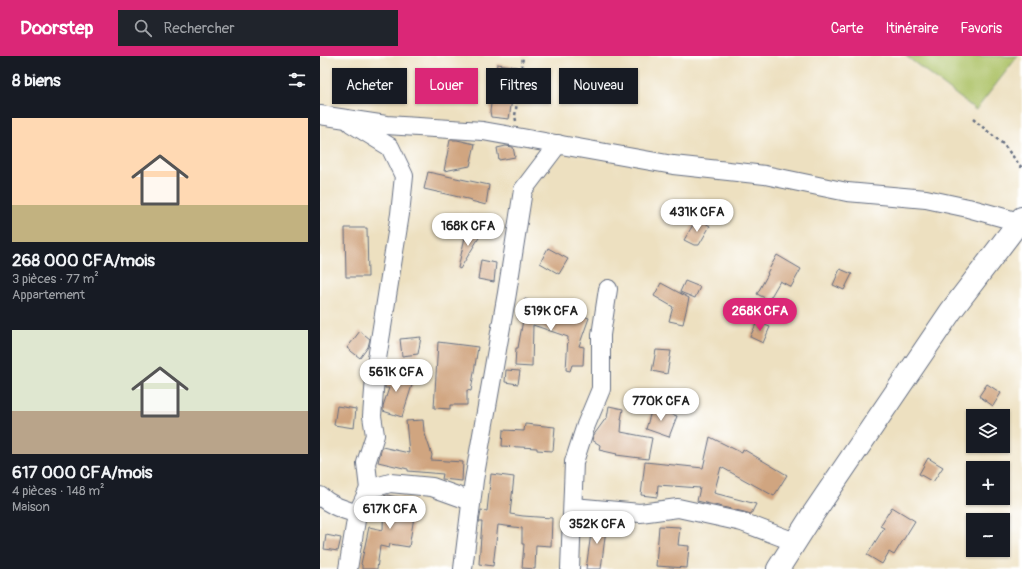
<!DOCTYPE html>
<html lang="fr">
<head>
<meta charset="utf-8">
<style>
	:root { --surface:#171b24; --page:#20242c; --text:#f1f3f6; --muted:#9ea1a6; --accent:#db2777 }
	body { margin:0; font-family:Pangolin,sans-serif; background:var(--page); color:var(--text); height:100vh; display:flex; flex-direction:column; font-size:15px; white-space:nowrap }
	* { box-sizing:border-box; margin:0 }
	p { font-size:13px; color:var(--muted) }
	.icon { flex:none; width:22px; height:22px; fill:none; stroke:currentColor; stroke-width:2; stroke-linecap:round; stroke-linejoin:round }
	.map { position:relative; flex:1; overflow:hidden }
	.side { display:flex; flex-direction:column; background:var(--surface); width:320px }
	.side>* { flex:none }
	.hud { position:absolute; left:12px; top:12px; width:380px; height:36px; display:flex; gap:8px }
	.buttons { position:absolute; left:646px; top:353px; display:grid; gap:8px }
	.buttons a { display:grid; place-items:center; width:44px; height:44px; border-radius:0px; background:var(--surface); box-shadow:0 1px 3px #0004; font-size:20px }
	.price { position:absolute; translate:-50% -34px; padding:0 9px; border-radius:14px; background:#fff; color:#222; font-size:13px; line-height:26px; filter:drop-shadow(0 1px 2px #0008) }
	.price::after { content:''; position:absolute; left:50%; top:24px; width:12px; height:9px; margin-left:-6px; background:inherit; clip-path:polygon(0 0,100% 0,50% 100%) }
	.price.selected { background:var(--accent); color:#fff }
	ul { padding:0; list-style:none }
	li { display:grid; align-content:center; gap:8px; height:212px; padding:0 12px }
	li span { display:grid; place-items:center; height:124px; border-radius:0px; color:#555 }
	li>.icon { margin-inline-start:auto }
	span .icon { width:72px; height:72px; fill:#fffc; stroke-width:1 }
	li b { font-size:17px }
	h2 { display:flex; justify-content:space-between; align-items:center; height:48px; padding:0 12px; font-size:17px }
	.pill { padding:0 14px; border-radius:0px; background:var(--surface); box-shadow:0 1px 3px #0004; font-size:14px; line-height:36px }
	.pill.selected { background:var(--accent); color:#fff }
	header { display:flex; align-items:center; gap:24px; box-sizing:border-box; height:56px; padding:0 20px; background:var(--accent); color:#fff }
	header strong { font-size:19px }
	nav { display:flex; gap:22px; margin-inline-start:auto; font-size:14px }
	.search { width:280px; height:36px; background:var(--page); display:flex; align-items:center; gap:10px; box-sizing:border-box; padding:0 14px; border-radius:0px; color:var(--muted); font-size:15px }
	main { display:flex; flex:1; min-height:0 }
	.map>svg:first-child { display:block }
	.green { fill:#adc267; stroke:#647862 }
	.building { fill:#d0a580 }
	.lines { fill:none; stroke-linecap:round; stroke-linejoin:round }
	.street-casing { stroke:#646d80; stroke-width:20 }
	.secondary-casing { stroke:#646d80; stroke-width:24 }
	.path { stroke:#646d80; stroke-width:2.5; stroke-dasharray:3 3; stroke-linecap:butt }
	.street { stroke:#fff; stroke-width:18 }
	.secondary { stroke:#fff; stroke-width:22 }
</style>
</head>
<body>
<header>
<strong>Doorstep</strong>
<div class="search"><svg class="icon" aria-label="search" viewBox="0 0 24 24"><circle cx="10" cy="10" r="6"/><path d="M15 15l6 6"/></svg>Rechercher</div>
<nav><a>Carte</a><a>Itinéraire</a><a>Favoris</a></nav>
</header>
<main>
<section class="side">
<h2>8 biens<svg class="icon" aria-label="filters" viewBox="0 0 24 24"><path d="M4 7h16M4 17h16"/><circle cx="9" cy="7" r="2"/><circle cx="15" cy="17" r="2"/></svg></h2>
<ul>
<li><span style="background:linear-gradient(#ffd9b3 70%,#c2b280 0)"><svg class="icon" aria-label="home" viewBox="0 0 24 24"><path d="M3 11l9-7 9 7M6 9v11h12V9"/></svg></span><div><b>268 000 CFA/mois</b><p>3 pièces · 77 m²</p><p>Appartement</p></div></li>
<li><span style="background:linear-gradient(#dfe7d0 65%,#b9a48a 0)"><svg class="icon" aria-label="home" viewBox="0 0 24 24"><path d="M3 11l9-7 9 7M6 9v11h12V9"/></svg></span><div><b>617 000 CFA/mois</b><p>4 pièces · 148 m²</p><p>Maison</p></div></li>
</ul>
</section>
<div class="map">
<svg width="702" height="513" viewBox="0 0 702 513">
	<rect width="100%" height="100%" fill="#fff"/>
	<filter id="ink" filterUnits="userSpaceOnUse"><feTurbulence type="fractalNoise" baseFrequency=".025" numOctaves="2"/><feDisplacementMap in="SourceGraphic" scale="8" xChannelSelector="R" yChannelSelector="G"/><feConvolveMatrix kernelMatrix="1 2 1 2 8 2 1 2 1" color-interpolation-filters="sRGB"/></filter>
	<filter id="wash" filterUnits="userSpaceOnUse"><feTurbulence type="fractalNoise" baseFrequency=".012" numOctaves="4" result="noise"/><feDisplacementMap in="SourceGraphic" scale="16" xChannelSelector="R" yChannelSelector="G"/><feGaussianBlur stdDeviation="0.9" result="paint"/><feColorMatrix in="noise" values="0 0 0 0 0 0 0 0 0 0 0 0 0 0 0 0 0 1.4 0 .05"/><feComposite in="paint" operator="in"/></filter>
	<g filter="url(#wash)">
		<rect width="100%" height="100%" fill="#ede0c0"/>
		<polygon class="green" points="586,0 698,0 656,54"/>
		<g id="blocks">
			<g class="building">
				<polygon points="177,8 197,11 189,63 171,61 170,55"/>
				<polygon points="130,84 137,84 155,88 150,110 124,115"/>
				<polygon points="186,90 193,91 195,101 179,104 177,92"/>
				<polygon points="108,116 169,129 166,149 151,145 152,144 104,133"/>
				<polygon points="377,162 390,170 379,189 374,189 364,184"/>
				<polygon points="25,172 47,172 48,221 26,221"/>
				<polygon points="146,177 160,180 140,213 138,212"/>
				<polygon points="228,192 248,203 239,218 220,207"/>
				<polygon points="457,199 481,213 471,231 460,225 449,244 437,238 448,218 447,217"/>
				<polygon points="161,204 176,207 174,226 158,223"/>
				<polygon points="520,213 532,218 524,234 513,229"/>
				<polygon points="365,225 380,231 375,242 360,236"/>
				<polygon points="341,227 369,242 363,268 349,265 353,251 334,240"/>
				<polygon points="205,243 233,253 234,249 269,262 259,290 264,291 263,309 252,309 250,315 246,314 248,281 213,269 212,311 195,310 196,292 198,292 203,264 198,263"/>
				<polygon points="437,266 450,271 443,287 430,281"/>
				<polygon points="40,275 50,283 48,291 40,302 27,292"/>
				<polygon points="101,281 98,298 82,300 80,283"/>
				<polygon points="118,286 158,291 151,335 147,334 147,349 130,349 130,353 114,352"/>
				<polygon points="336,294 351,295 347,318 332,315"/>
				<polygon points="66,313 81,315 80,324 93,326 82,361 63,355 63,350 69,332 65,332"/>
				<polygon points="186,314 200,315 198,328 185,326"/>
				<polygon points="667,328 681,337 673,350 659,340"/>
				<polygon points="17,350 36,353 34,372 14,369"/>
				<polygon points="289,350 303,353 301,364 302,364 301,376 332,382 328,403 296,399 297,398 279,394 280,389 272,384 273,380 286,362 287,362"/>
				<polygon points="332,352 357,360 349,381 326,373"/>
				<polygon points="103,364 104,375 112,399 111,404 143,406 142,425 122,423 123,418 88,415 88,413 58,406 62,391 89,397 86,365"/>
				<polygon points="205,368 235,371 233,395 217,394 217,392 182,390 183,374 204,375"/>
				<polygon points="390,381 422,397 423,393 467,419 454,440 401,411 394,437 436,448 431,458 424,456 377,445 380,432 338,429 337,441 321,439 325,406 383,412"/>
				<polygon points="608,402 623,411 613,426 599,418"/>
				<polygon points="171,418 194,421 190,458 203,460 232,462 231,490 216,489 215,513 202,512 204,488 202,488 202,472 178,469 173,510 159,508 162,466 159,466 161,455 161,454 167,455"/>
				<polygon points="67,439 94,444 92,454 95,455 89,491 70,488 69,492 60,490 57,513 42,513 42,509 41,508 49,471 63,474 64,440"/>
				<polygon points="572,451 595,465 574,499 569,496 562,508 547,499 564,472 560,470"/>
				<polygon points="273,463 287,465 281,513 266,513"/>
				<polygon points="339,470 360,471 358,489 369,490 367,512 336,510"/>
				<polygon points="6,479 21,482 18,495 4,493"/>
			</g>
		</g>
	</g>
	<g filter="url(#ink)">
		<use href="#blocks" fill-opacity="0" stroke="#646d80" stroke-width="1"/>
		<g class="lines">
			<defs>
				<g id="street">
					<polyline points="0,59 66,69 163,75 353,109 445,119 527,136 606,143 648,152 699,166 702,169"/>
					<polyline points="31,67 70,91 84,120 80,158 56,309 52,360 55,379 46,407 49,433"/>
					<path d="M 0,440 C 11,450 23,453 37,458"/>
					<polyline points="253,451 320,457 358,452 422,466 475,486"/>
					<polyline points="28,513 37,458 49,433 70,427 112,431 151,445"/>
					<polyline points="143,513 154,424 187,237 203,134 238,88"/>
					<polyline points="250,513 254,406 266,369 281,333 281,279 288,233"/>
				</g>
				<polyline id="secondary" points="458,513 493,458 631,255 702,162"/>
			</defs>
			<use href="#street" class="street-casing"/>
			<use href="#secondary" class="secondary-casing"/>
			<g class="path">
				<polyline points="653,63 683,88 702,112"/>
				<polyline points="196,65 195,60 200,26 203,0"/>
			</g>
			<use href="#street" class="street"/>
			<use href="#secondary" class="secondary"/>
		</g>
	</g>
</svg>
<div class="buttons">
<a><svg class="icon" aria-label="layers" viewBox="0 0 24 24"><path d="M12 4l9 5-9 5-9-5zM3 14l9 5 9-5"/></svg></a>
<a>+</a>
<a>−</a>
</div>
<b class="price" style="left:377px;top:177px">431K CFA</b>
<b class="price" style="left:148px;top:191px">168K CFA</b>
<b class="price" style="left:231px;top:276px">519K CFA</b>
<b class="price selected" style="left:440px;top:276px">268K CFA</b>
<b class="price" style="left:76px;top:337px">561K CFA</b>
<b class="price" style="left:341px;top:366px">770K CFA</b>
<b class="price" style="left:70px;top:474px">617K CFA</b>
<b class="price" style="left:277px;top:489px">352K CFA</b>
<div class="hud">
<a class="pill">Acheter</a>
<a class="pill selected">Louer</a>
<a class="pill">Filtres</a>
<a class="pill">Nouveau</a>
</div>
</div>
</main>
</body>
</html>
